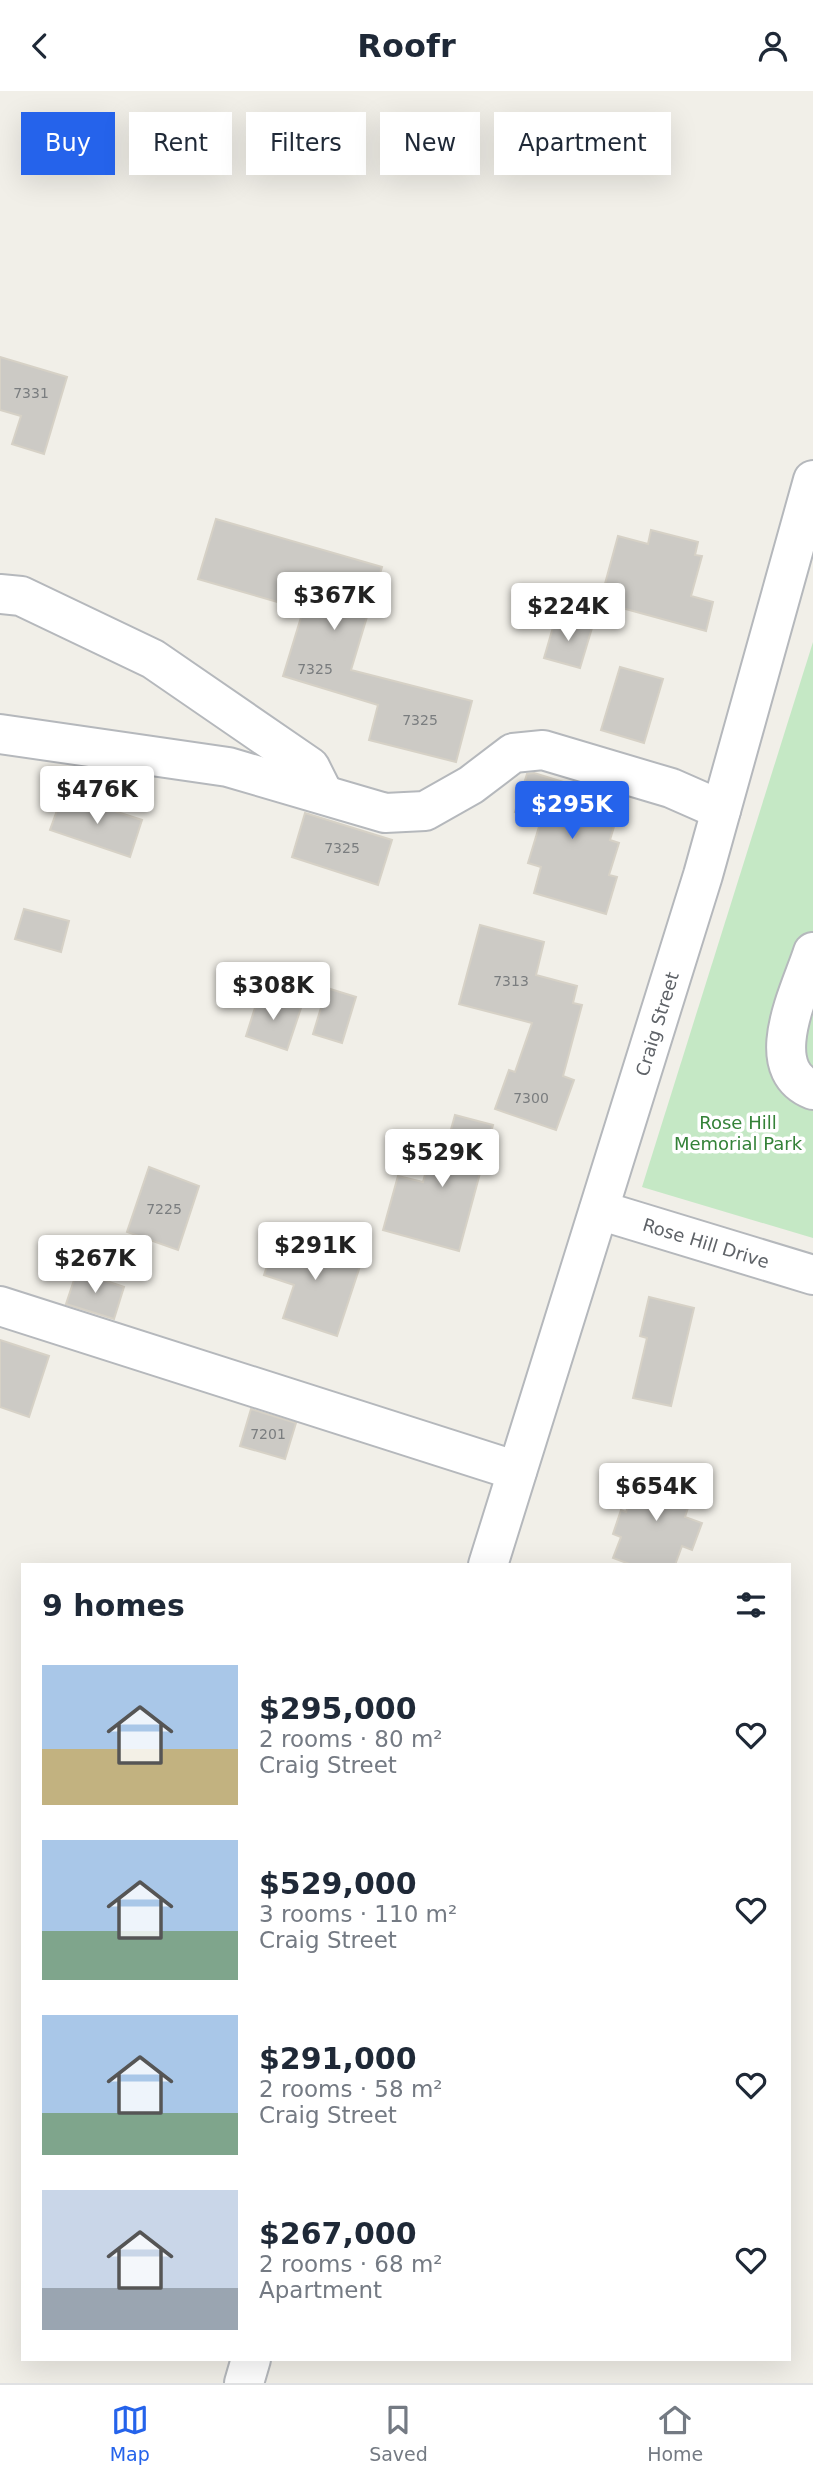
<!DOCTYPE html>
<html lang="en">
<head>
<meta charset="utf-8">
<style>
	:root { --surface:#fff; --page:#f2f2f3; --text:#1f2937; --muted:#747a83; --line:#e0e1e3; --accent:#2563eb }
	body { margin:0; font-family:"DejaVu Sans",sans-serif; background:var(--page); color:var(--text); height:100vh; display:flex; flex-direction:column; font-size:26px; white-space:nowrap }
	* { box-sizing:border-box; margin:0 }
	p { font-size:23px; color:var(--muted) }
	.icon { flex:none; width:38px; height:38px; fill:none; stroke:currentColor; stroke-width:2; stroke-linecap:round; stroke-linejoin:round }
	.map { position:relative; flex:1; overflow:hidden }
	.panel { position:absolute; left:21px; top:1472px; width:770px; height:798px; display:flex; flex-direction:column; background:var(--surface); border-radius:0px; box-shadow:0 7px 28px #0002 }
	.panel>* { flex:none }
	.hud { position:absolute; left:21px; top:21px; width:772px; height:63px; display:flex; gap:14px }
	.price { position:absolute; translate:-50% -60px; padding:0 16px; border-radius:7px; background:#fff; color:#222; font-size:23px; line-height:46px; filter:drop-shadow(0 2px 4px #0008) }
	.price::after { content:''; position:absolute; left:50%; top:42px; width:21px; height:16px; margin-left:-10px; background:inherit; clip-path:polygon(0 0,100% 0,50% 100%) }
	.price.selected { background:var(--accent); color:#fff }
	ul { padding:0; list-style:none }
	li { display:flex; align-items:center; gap:21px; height:175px; padding:0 21px }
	li span { display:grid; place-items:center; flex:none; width:196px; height:140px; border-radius:0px; color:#555 }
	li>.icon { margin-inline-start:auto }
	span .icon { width:84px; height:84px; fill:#fffc; stroke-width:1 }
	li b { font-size:30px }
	h2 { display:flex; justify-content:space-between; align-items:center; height:84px; padding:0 21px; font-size:30px }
	.pill { padding:0 24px; border-radius:0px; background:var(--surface); box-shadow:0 7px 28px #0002; font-size:24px; line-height:63px }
	.pill.selected { background:var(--accent); color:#fff }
	header { display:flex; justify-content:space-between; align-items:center; height:91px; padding:0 21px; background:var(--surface); font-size:32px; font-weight:600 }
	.menu { display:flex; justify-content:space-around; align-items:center; height:98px; border-top:2px solid var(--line); background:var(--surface); font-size:19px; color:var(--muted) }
	.menu a { display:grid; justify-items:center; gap:4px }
	.menu .selected { color:var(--accent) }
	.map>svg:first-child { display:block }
	.green { fill:#c5e8c5 }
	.building { fill:#cccac5; stroke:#d6d1c6; stroke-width:2 }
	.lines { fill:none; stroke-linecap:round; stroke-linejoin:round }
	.minor-casing { stroke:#b5b8bc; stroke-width:42 }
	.minor { stroke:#fff; stroke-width:38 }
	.labels { text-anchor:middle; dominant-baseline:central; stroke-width:7; stroke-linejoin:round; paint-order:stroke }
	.number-label { font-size:14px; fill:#7a7d7f }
	.street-label { font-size:18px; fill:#5f6368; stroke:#fff }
	.park-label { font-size:18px; fill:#348238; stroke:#fff }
</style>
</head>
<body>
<header><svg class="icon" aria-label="back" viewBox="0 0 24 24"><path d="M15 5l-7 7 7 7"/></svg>Roofr<svg class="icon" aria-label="person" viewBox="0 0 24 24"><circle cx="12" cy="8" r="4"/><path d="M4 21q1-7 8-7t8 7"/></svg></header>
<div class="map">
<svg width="813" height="2292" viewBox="0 0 813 2292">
	<rect width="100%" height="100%" fill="#f1efe8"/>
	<polygon class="green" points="813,551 813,1147 642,1096"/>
	<g class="building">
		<polygon points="0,266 67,286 44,363 12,353 21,325 0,319"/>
		<polygon points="216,428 382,476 351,579 472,610 456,671 369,649 378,614 283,585 302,523 280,516 281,512 198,488"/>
		<polygon points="651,439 698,451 695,464 702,465 691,505 713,511 706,540 600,511 618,445 648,453"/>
		<polygon points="556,526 592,537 580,577 544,567"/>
		<polygon points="620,576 663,588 644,652 601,639"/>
		<polygon points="534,682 622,709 610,749 619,752 609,784 617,786 606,823 534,802 541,776 528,772 541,729 515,721 527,683"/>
		<polygon points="74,707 142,729 130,766 50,739 60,711 71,715"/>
		<polygon points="305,722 392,749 378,794 292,766"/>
		<polygon points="24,818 69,830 61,861 15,848"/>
		<polygon points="480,834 544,851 536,884 577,895 573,912 582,914 563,985 574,989 556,1039 495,1018 509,979 515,981 532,932 459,913"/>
		<polygon points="327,897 356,906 342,952 313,943"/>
		<polygon points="259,904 301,917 287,959 246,945"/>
		<polygon points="455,1024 493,1034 459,1160 383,1139 398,1085 423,1091 434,1050 447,1053"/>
		<polygon points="149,1076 199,1095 178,1159 127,1141"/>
		<polygon points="309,1148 363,1166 337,1245 283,1227 294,1194 264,1184 276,1149 305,1158"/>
		<polygon points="77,1180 124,1196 114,1228 66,1213"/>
		<polygon points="649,1206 694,1217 671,1315 633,1307 647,1247 640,1245"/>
		<polygon points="0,1249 49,1265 29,1326 0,1316"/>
		<polygon points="251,1318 296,1332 285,1368 240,1355"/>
		<polygon points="641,1379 694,1398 685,1426 702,1432 692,1459 682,1455 675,1474 632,1474 613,1467 621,1446 613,1443 621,1419 626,1421"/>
	</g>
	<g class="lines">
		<defs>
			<g id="minor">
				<polyline points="0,503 21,505 153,568 310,676 323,702"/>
				<polyline points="0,643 228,676 385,722 425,720 471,694 513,662 543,659 671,697 721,719"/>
				<path d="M 813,861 C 801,899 759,978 813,999"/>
				<polyline points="599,1119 813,1184"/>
				<polyline points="0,1215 517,1380"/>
				<polyline points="488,1474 703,784 813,389"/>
				<polyline points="244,2292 251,2268"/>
			</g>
		</defs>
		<use href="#minor" class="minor-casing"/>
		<use href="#minor" class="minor"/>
	</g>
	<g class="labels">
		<g class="number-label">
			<text x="31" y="302">7331</text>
			<text x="315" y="578">7325</text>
			<text x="420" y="629">7325</text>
			<text x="342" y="757">7325</text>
			<text x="511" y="890">7313</text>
			<text x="531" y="1007">7300</text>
			<text x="164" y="1118">7225</text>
			<text x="268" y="1343">7201</text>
		</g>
		<g class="street-label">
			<text transform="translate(657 933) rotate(-73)">Craig Street</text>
			<text transform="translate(706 1152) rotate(17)">Rose Hill Drive</text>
		</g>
		<g class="park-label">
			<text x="738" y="1031">Rose Hill<tspan x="738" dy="21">Memorial Park</tspan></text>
		</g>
	</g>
</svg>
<b class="price" style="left:334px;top:541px">$367K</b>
<b class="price" style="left:568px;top:552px">$224K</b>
<b class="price" style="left:97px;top:735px">$476K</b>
<b class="price selected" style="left:572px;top:750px">$295K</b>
<b class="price" style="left:273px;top:931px">$308K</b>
<b class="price" style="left:442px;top:1098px">$529K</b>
<b class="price" style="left:315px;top:1191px">$291K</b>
<b class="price" style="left:95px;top:1204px">$267K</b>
<b class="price" style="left:656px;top:1432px">$654K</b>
<div class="hud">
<a class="pill selected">Buy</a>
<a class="pill">Rent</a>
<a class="pill">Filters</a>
<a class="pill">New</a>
<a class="pill">Apartment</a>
</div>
<section class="panel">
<h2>9 homes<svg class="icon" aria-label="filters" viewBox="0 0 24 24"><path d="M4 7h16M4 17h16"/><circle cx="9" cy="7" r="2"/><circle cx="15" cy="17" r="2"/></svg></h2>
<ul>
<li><span style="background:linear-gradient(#a9c7e8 60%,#c2b280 0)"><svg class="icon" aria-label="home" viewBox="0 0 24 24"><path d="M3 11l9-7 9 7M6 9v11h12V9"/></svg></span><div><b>$295,000</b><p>2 rooms · 80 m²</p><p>Craig Street</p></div><svg class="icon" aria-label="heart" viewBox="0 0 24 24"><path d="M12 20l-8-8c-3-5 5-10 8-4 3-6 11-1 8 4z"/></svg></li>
<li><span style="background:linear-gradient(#a9c7e8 65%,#7fa58c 0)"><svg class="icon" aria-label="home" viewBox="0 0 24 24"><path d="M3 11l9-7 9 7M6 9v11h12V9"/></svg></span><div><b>$529,000</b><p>3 rooms · 110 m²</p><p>Craig Street</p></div><svg class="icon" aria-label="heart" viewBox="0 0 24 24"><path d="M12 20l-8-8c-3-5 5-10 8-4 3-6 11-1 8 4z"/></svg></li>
<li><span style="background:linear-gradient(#a9c7e8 70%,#7fa58c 0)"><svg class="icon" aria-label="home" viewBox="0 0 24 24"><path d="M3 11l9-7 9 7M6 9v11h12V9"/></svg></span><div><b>$291,000</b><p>2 rooms · 58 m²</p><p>Craig Street</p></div><svg class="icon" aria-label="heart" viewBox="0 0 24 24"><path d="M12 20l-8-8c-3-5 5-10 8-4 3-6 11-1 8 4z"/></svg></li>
<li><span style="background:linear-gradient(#c9d6e8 70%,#9aa5b1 0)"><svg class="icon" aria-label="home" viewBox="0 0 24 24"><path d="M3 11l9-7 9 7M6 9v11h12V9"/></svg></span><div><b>$267,000</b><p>2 rooms · 68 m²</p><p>Apartment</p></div><svg class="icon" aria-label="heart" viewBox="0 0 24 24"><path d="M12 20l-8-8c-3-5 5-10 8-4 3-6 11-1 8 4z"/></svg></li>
</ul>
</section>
</div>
<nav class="menu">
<a class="selected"><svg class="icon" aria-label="map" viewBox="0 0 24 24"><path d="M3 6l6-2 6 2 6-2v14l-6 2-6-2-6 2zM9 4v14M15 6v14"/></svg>Map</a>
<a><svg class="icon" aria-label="saved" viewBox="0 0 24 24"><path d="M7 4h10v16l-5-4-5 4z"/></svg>Saved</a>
<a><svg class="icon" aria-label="home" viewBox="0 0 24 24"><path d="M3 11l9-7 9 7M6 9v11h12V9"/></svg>Home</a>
</nav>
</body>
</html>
